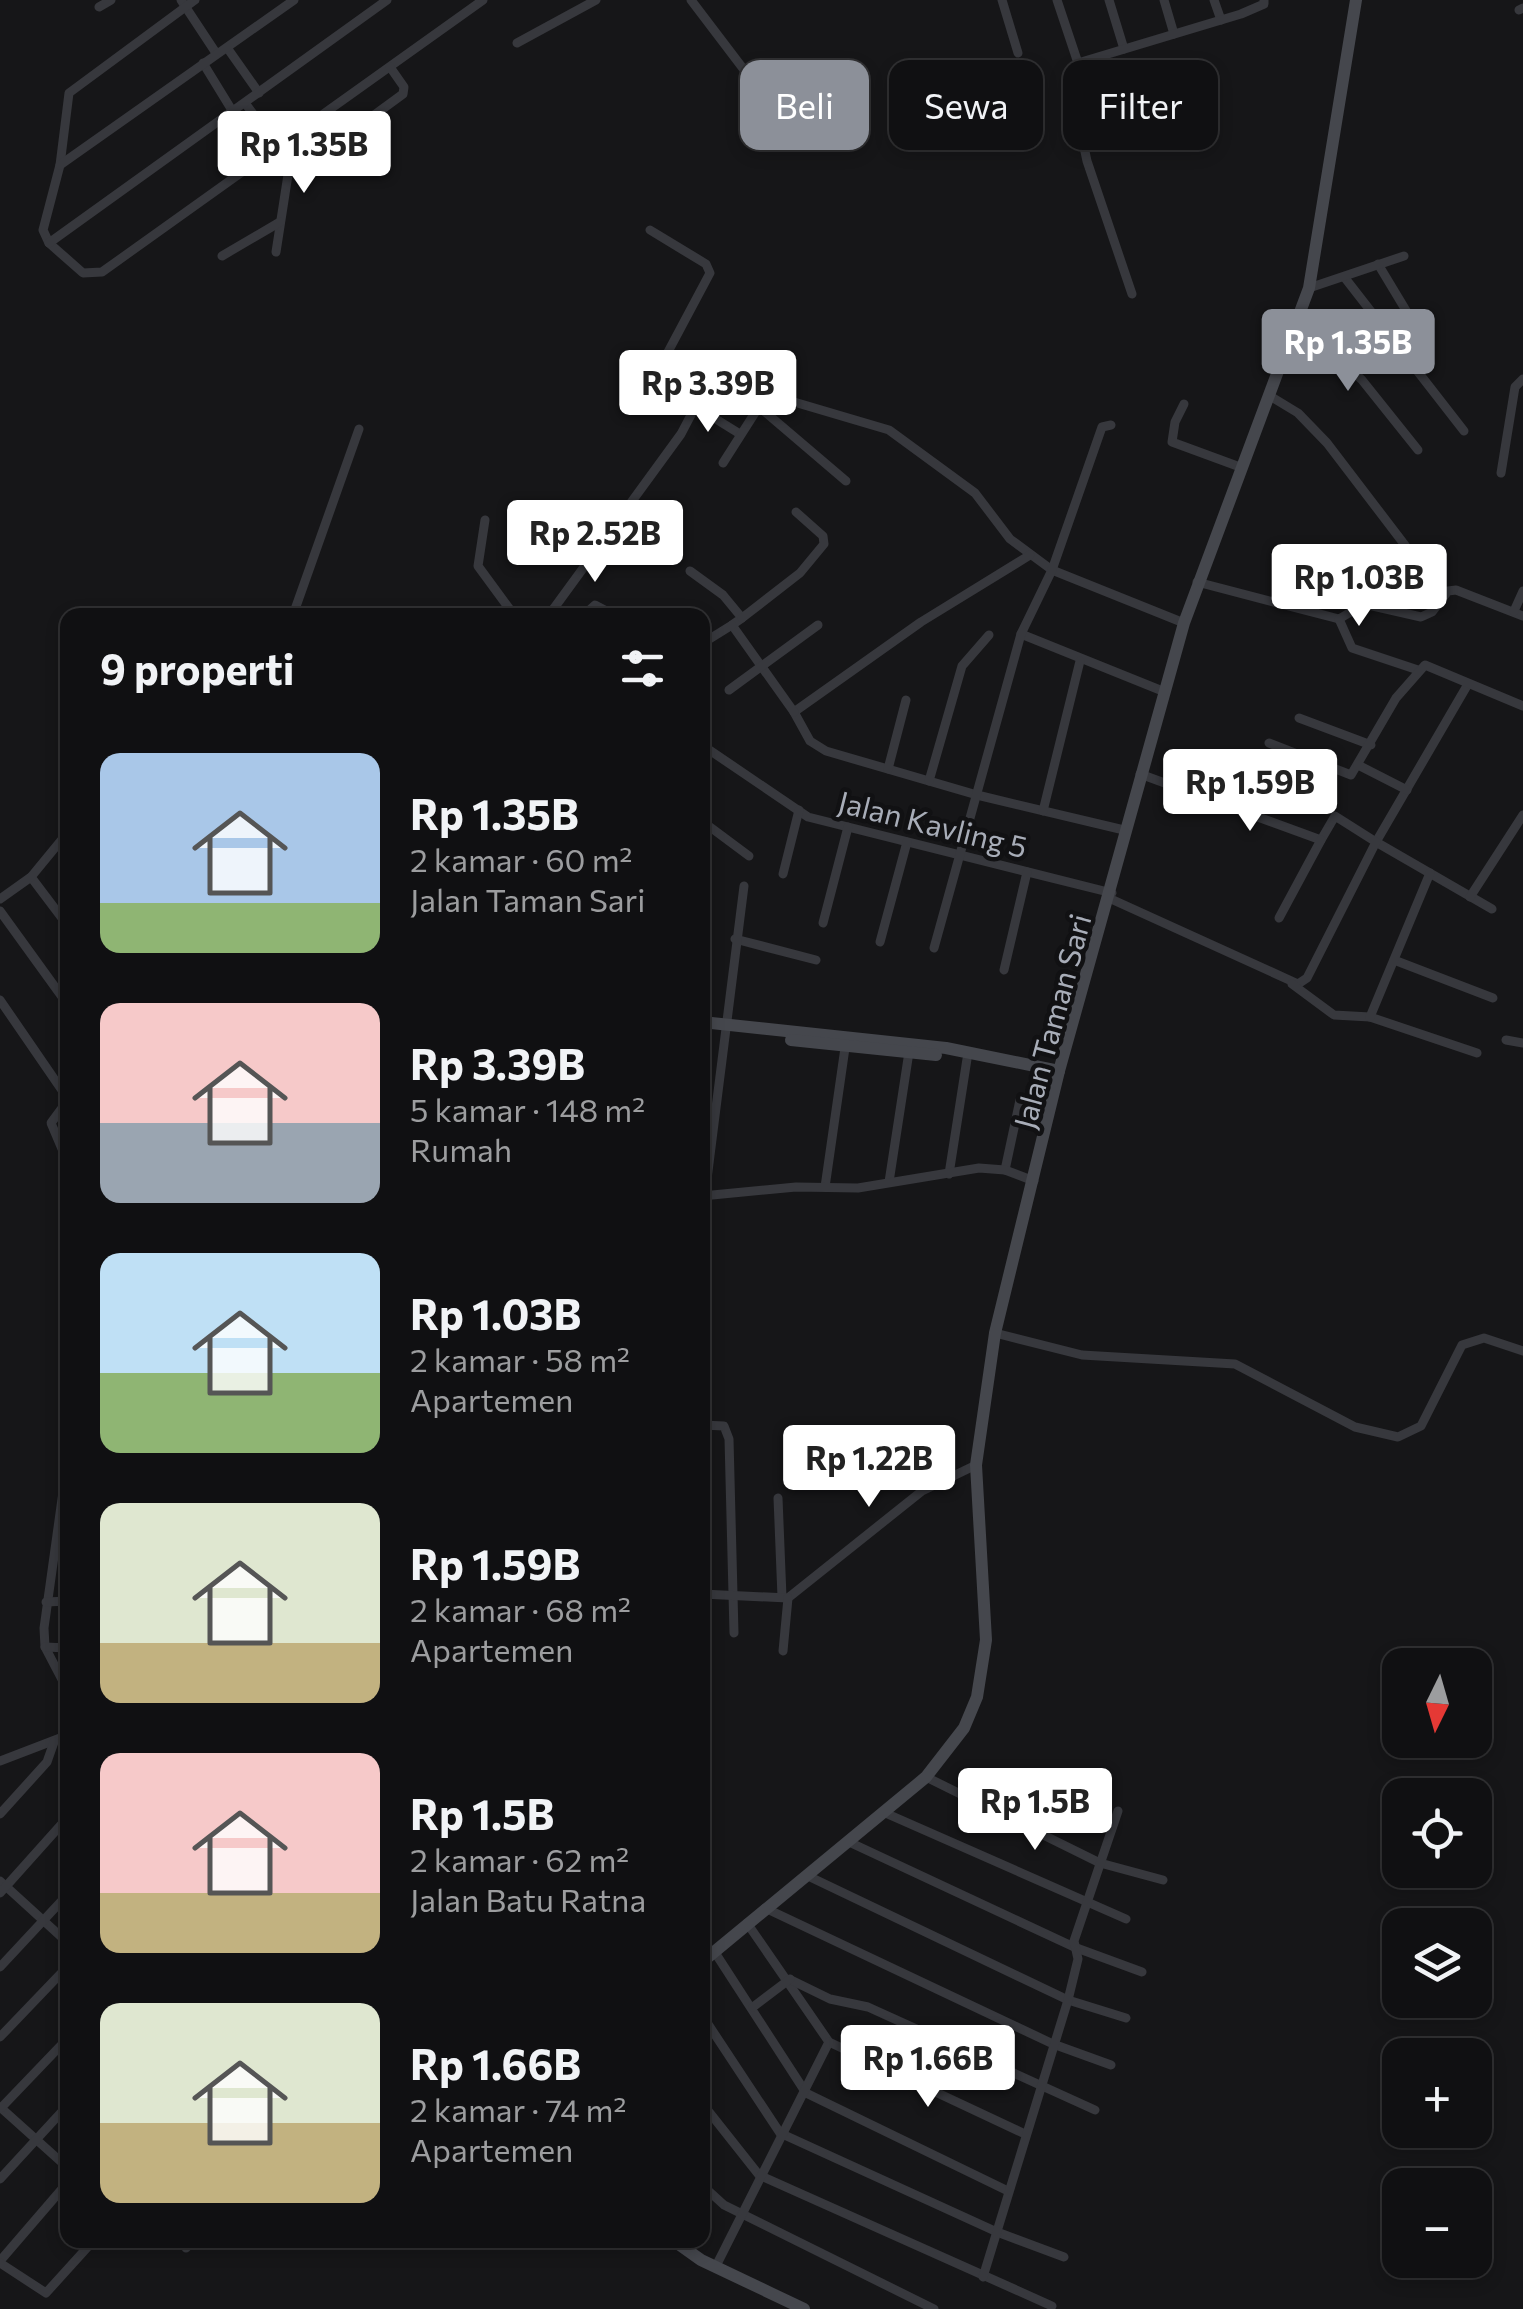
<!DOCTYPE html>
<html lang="id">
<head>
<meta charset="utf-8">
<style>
	:root { --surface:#101012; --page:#1e1e20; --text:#f1f3f6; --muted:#9c9d9f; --line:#303032; --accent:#8c9099 }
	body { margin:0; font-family:Commissioner,sans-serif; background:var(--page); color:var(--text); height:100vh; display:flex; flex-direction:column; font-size:38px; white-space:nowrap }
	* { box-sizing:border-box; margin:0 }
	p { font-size:32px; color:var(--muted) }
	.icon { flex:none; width:55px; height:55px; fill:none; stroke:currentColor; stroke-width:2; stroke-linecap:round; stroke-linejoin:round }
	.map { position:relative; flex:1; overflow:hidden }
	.side { position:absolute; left:60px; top:608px; width:650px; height:1640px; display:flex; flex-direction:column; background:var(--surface); border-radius:20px; box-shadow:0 5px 15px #0003,0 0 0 2px var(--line) }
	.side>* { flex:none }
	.guide { position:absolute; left:740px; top:60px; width:632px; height:90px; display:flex; gap:20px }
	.needle { width:65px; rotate:185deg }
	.tools { position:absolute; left:1382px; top:1648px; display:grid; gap:20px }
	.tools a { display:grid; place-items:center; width:110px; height:110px; border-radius:20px; background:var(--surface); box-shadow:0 5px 15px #0003,0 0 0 2px var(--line); font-size:50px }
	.price { position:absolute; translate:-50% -85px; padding:0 22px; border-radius:10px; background:#fff; color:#222; font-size:32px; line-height:65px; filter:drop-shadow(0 2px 5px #0008) }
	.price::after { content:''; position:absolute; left:50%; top:60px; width:30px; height:22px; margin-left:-15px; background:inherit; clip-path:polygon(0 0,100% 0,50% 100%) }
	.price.selected { background:var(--accent); color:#fff }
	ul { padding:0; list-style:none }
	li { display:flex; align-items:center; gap:30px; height:250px; padding:0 40px }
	li span { display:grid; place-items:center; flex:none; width:280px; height:200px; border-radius:20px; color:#555 }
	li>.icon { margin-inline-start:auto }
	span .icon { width:120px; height:120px; fill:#fffc; stroke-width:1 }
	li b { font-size:42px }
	h2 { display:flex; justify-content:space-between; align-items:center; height:120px; padding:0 40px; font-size:42px }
	.tag { padding:0 35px; border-radius:20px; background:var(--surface); box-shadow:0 5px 15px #0003,0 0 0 2px var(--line); font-size:35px; line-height:90px }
	.tag.selected { background:var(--accent); color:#fff }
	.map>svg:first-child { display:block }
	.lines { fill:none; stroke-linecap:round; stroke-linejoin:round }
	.street { stroke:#37383d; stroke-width:9 }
	.secondary { stroke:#45474d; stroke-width:12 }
	.labels { text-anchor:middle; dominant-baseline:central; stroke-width:9; stroke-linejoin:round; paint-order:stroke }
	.street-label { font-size:30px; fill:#a8adb8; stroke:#111113 }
</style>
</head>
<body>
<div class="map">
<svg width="1523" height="2309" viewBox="0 0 1523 2309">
	<rect width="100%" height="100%" fill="#161618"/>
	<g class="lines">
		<g class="street">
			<polyline points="181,0 216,53"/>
			<polyline points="195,0 69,93 60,165 43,230 49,243 83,273 102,272 483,0"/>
			<polyline points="691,0 748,75"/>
			<polyline points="1002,0 1018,53"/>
			<polyline points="1057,0 1078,63 1081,133 1087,161 1132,294"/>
			<polyline points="1109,0 1124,49"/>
			<polyline points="1164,0 1174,34"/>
			<polyline points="1214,0 1221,20"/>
			<polyline points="99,7 111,0"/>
			<polyline points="1519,10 1523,8"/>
			<polyline points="517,43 596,0"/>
			<polyline points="228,49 259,93"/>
			<polyline points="203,63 233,112"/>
			<polyline points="1078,63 1241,14 1264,4 1264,0"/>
			<polyline points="245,103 277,146"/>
			<polyline points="1080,108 1204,76"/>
			<polyline points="315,120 339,135 347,135 403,94 404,87 390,67"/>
			<polyline points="60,165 294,0"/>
			<polyline points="650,230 706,264 710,273 653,380 740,434"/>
			<polyline points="49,243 387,0"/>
			<polyline points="276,252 294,136"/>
			<polyline points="222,256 280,222"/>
			<polyline points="1378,264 1422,337"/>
			<polyline points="1345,278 1464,431"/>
			<polyline points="1309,288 1404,256"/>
			<polyline points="1298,319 1362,380 1418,450"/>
			<polyline points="1270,396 1298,413 1327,443 1443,595"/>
			<polyline points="1184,404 1175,422 1172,442 1240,467"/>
			<polyline points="758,406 846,481"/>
			<polyline points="723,463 767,394 889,430 975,493 1010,539 1052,570 1184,623"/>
			<polyline points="1501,473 1515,387 1523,379"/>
			<polyline points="485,520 478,566 514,615"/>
			<polyline points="1030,555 921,622 794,712 810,741 826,751 977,795 1124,830"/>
			<polyline points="690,571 723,595 742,618 732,625 794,712"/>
			<polyline points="1197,582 1339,619 1364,604 1421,617 1432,612 1448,591 1456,590 1523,616"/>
			<polyline points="1514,611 1523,591"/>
			<polyline points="293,615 359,429"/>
			<polyline points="549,615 681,434 721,358"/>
			<polyline points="584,615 595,605 614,615"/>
			<polyline points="742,618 800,573 824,544 823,536 796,512"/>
			<polyline points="1339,619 1352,648 1418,670"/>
			<polyline points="1021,634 1165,692"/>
			<polyline points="703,643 732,625"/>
			<polyline points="1468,684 1376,842 1492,909"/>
			<polyline points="729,690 818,625"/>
			<polyline points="1299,718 1371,745"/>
			<polyline points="1269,743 1351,775 1396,698 1425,665 1523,706"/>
			<polyline points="702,745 808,817 1112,893"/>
			<polyline points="1358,765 1407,790"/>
			<polyline points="888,769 906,700"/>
			<polyline points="929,781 962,666 989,635"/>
			<polyline points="1043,811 1080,661"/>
			<polyline points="702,821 749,856"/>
			<polyline points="783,874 799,810"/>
			<polyline points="31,877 68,926"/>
			<polyline points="1470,897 1523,815"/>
			<polyline points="0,899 31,877 68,832"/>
			<polyline points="1111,899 1298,984 1307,978 1376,842 1335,816 1321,840 1140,774"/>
			<polyline points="0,911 68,1005"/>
			<polyline points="1279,918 1321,840"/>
			<polyline points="823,923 848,827"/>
			<polyline points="735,939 816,960"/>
			<polyline points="880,942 907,842"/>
			<polyline points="934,948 1021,634 1052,570 1102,427 1111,425"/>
			<polyline points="1394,960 1493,998"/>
			<polyline points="1004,970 1027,872"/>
			<polyline points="1292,984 1334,1015 1370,1017 1477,1053"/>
			<polyline points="0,1000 68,1099"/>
			<polyline points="1370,1017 1430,873"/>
			<polyline points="1506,1040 1523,1043"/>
			<polyline points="68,1100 51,1123 68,1163"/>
			<polyline points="1005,1170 1020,1100"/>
			<polyline points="949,1174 967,1059"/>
			<polyline points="889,1182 909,1052"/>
			<polyline points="825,1187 846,1041"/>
			<polyline points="705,1195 744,886"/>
			<polyline points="702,1196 796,1187 858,1188 979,1168 1005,1170 1034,1181"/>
			<polyline points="995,1333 1082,1355 1235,1364 1355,1427 1398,1437 1421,1426 1462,1345 1484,1338 1523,1351"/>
			<polyline points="702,1425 724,1426 729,1439 734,1633"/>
			<polyline points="68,1456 44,1628 45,1647 68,1691"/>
			<polyline points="778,1498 782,1597"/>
			<polyline points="702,1594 788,1598 922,1491 976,1465"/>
			<polyline points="46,1602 68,1601"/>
			<polyline points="45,1647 68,1648"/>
			<polyline points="783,1651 788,1598"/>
			<polyline points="0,1761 68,1735"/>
			<polyline points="926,1777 1100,1863 1163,1880"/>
			<polyline points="883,1812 1126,1919"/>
			<polyline points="0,1814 47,1762 54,1742"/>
			<polyline points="849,1842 1074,1947 1142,1972"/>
			<polyline points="808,1876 1068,2000 1126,2018"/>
			<polyline points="0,1881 68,1943"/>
			<polyline points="0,1893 68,1817"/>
			<polyline points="765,1908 1053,2044 1111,2065"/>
			<polyline points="747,1923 829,2042 1025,2134"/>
			<polyline points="714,1951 806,2093 1008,2191"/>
			<polyline points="0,1967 68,1894"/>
			<polyline points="791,1980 830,1999 868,2007 1095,2110"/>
			<polyline points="753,2007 790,1979"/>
			<polyline points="702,2015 780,2133 997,2232 1064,2257"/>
			<polyline points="0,2037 68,1966"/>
			<polyline points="702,2103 759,2175 1052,2306"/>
			<polyline points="0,2107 68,2168"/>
			<polyline points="1,2108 68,2038"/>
			<polyline points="0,2179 68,2105"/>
			<polyline points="702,2185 724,2205 934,2309"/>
			<polyline points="186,2248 194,2240"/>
			<polyline points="0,2261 68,2182"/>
			<polyline points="0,2263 46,2293 94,2240"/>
			<polyline points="716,2266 829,2042"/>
			<polyline points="983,2277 1068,2000 1078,1959 1074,1941 1118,1811"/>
		</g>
		<g class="secondary">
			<polyline points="702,1022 946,1048 1059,1071"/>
			<polyline points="791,1040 936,1055"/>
			<polyline points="702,1962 926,1777 964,1728 977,1697 986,1640 976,1465 995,1333 1059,1071 1184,623 1309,288 1356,0"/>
			<polyline points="673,2240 701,2260 804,2309"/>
		</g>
	</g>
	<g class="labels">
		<g class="street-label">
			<text transform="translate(933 823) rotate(14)">Jalan Kavling 5</text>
			<text transform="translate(1051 1021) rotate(-75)">Jalan Taman Sari</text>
		</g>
	</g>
</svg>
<div class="tools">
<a><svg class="needle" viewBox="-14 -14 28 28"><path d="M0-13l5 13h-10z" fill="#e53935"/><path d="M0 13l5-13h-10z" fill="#9c9d9f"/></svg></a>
<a><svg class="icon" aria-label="locate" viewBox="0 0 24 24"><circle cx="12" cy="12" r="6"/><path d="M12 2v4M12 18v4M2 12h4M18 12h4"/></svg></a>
<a><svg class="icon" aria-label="layers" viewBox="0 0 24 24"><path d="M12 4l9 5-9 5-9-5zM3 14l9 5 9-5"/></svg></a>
<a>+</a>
<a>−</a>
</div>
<b class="price" style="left:304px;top:196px">Rp 1.35B</b>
<b class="price selected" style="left:1348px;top:394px">Rp 1.35B</b>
<b class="price" style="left:708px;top:435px">Rp 3.39B</b>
<b class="price" style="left:595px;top:585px">Rp 2.52B</b>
<b class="price" style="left:1359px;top:629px">Rp 1.03B</b>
<b class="price" style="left:1250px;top:834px">Rp 1.59B</b>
<b class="price" style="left:869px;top:1510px">Rp 1.22B</b>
<b class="price" style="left:1035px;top:1853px">Rp 1.5B</b>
<b class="price" style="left:928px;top:2110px">Rp 1.66B</b>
<div class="guide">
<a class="tag selected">Beli</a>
<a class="tag">Sewa</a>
<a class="tag">Filter</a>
</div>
<section class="side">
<h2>9 properti<svg class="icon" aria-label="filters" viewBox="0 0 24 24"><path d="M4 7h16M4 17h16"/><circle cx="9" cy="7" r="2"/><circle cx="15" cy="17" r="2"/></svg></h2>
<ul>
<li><span style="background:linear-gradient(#a9c7e8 75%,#8fb573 0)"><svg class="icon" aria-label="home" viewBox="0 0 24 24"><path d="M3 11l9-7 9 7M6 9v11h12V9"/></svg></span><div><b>Rp 1.35B</b><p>2 kamar · 60 m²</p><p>Jalan Taman Sari</p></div></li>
<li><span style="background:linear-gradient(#f6c9c9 60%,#9aa5b1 0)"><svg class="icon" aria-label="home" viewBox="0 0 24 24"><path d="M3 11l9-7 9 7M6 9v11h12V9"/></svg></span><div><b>Rp 3.39B</b><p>5 kamar · 148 m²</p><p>Rumah</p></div></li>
<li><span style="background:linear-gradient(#bfe0f5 60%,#8fb573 0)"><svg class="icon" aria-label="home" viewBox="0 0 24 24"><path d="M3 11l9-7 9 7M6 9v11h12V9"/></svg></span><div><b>Rp 1.03B</b><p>2 kamar · 58 m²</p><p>Apartemen</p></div></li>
<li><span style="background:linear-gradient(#dfe7d0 70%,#c2b280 0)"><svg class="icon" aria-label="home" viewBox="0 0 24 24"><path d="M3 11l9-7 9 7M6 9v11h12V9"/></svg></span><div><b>Rp 1.59B</b><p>2 kamar · 68 m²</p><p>Apartemen</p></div></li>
<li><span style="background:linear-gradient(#f6c9c9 70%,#c2b280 0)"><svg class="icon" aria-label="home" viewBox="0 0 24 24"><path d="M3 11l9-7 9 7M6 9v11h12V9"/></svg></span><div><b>Rp 1.5B</b><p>2 kamar · 62 m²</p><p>Jalan Batu Ratna</p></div></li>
<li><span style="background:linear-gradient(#dfe7d0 60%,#c2b280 0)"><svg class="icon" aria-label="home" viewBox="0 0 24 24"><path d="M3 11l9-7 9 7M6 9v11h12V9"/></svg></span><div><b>Rp 1.66B</b><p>2 kamar · 74 m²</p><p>Apartemen</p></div></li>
</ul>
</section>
</div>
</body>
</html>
